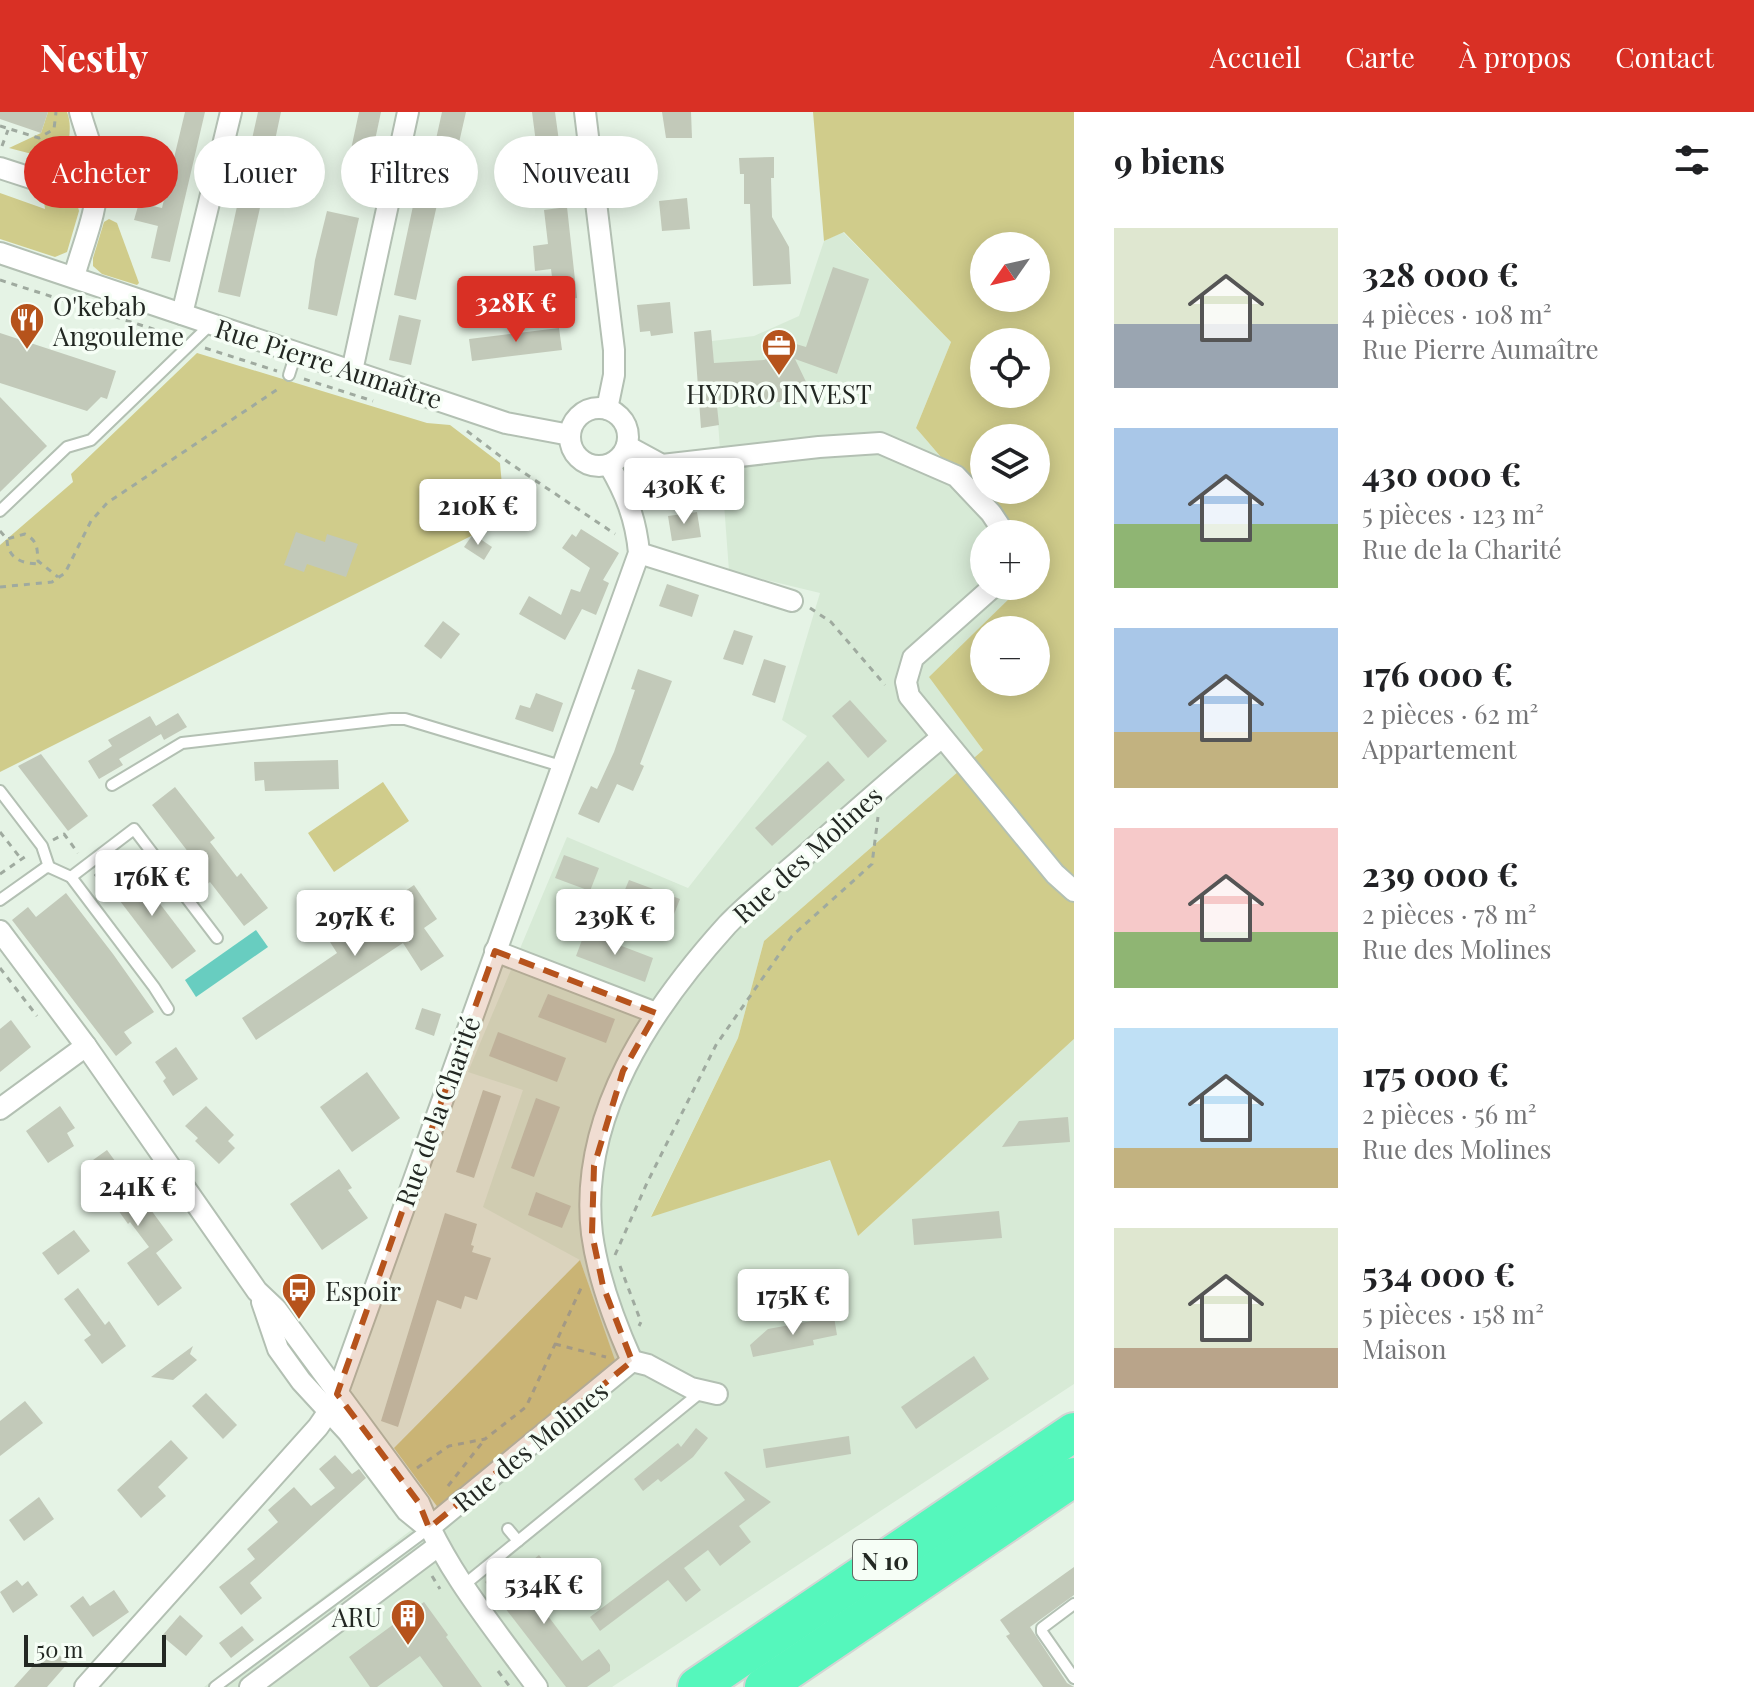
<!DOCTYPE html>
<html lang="fr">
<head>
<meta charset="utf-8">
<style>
	:root { --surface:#fff; --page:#f2f2f2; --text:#202124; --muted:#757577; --accent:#d93025 }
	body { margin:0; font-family:"Playfair Display",serif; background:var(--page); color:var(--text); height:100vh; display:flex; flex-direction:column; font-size:30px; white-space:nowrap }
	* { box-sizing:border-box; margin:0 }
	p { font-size:26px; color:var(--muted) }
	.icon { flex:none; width:44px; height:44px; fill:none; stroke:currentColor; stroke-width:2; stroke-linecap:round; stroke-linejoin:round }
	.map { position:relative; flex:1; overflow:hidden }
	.panel { display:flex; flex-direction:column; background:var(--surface); width:680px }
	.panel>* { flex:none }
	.top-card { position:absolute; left:24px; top:24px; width:760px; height:72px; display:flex; gap:16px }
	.needle { width:52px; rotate:236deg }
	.fabs { position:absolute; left:970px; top:120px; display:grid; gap:16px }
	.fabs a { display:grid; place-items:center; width:80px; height:80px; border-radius:50%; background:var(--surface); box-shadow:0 4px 20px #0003; font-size:40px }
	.scale { position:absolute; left:24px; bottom:20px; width:142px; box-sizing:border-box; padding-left:8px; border:4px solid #232823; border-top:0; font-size:22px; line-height:28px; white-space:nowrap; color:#232823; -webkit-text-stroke:6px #f6fef6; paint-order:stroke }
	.price { position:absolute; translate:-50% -68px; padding:0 18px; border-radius:8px; background:#fff; color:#222; font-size:26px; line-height:52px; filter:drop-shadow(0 2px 4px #0008) }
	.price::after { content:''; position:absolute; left:50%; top:48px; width:24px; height:18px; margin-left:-12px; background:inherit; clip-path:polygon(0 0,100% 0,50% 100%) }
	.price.active { background:var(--accent); color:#fff }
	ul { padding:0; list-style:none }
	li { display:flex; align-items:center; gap:24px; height:200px; padding:0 40px }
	li span { display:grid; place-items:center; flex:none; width:224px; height:160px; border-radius:0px; color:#555 }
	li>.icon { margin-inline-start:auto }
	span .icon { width:96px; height:96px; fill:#fffc; stroke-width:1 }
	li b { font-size:34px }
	h2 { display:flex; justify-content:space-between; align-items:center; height:96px; padding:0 40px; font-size:34px }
	.chip { padding:0 28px; border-radius:36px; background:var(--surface); box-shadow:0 4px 20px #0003; font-size:28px; line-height:72px }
	.chip.active { background:var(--accent); color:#fff }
	header { display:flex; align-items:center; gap:48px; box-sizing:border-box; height:112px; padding:0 40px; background:var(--accent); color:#fff }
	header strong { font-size:38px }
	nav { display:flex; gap:44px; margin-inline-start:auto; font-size:28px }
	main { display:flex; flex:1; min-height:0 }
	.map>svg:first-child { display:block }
	.built { fill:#d7ead6 }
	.green { fill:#d0cc8b; fill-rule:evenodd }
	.water { fill:#68cdc0 }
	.building { fill:#c2c9b9 }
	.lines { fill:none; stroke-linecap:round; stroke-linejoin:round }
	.lane-casing { stroke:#b3c0b3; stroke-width:14 }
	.street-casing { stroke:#b3c0b3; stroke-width:24 }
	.highway-casing { stroke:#d3d4d3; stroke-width:42 }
	.path { stroke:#9faa9f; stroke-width:3; stroke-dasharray:6 6; stroke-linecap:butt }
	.lane { stroke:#fff; stroke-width:10 }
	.street { stroke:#fff; stroke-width:20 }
	.highway { stroke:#55f7bc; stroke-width:38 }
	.marked { fill:#b6531c; fill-opacity:0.2; stroke:#b6531c; stroke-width:6; stroke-dasharray:16 10; stroke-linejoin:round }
	.labels { text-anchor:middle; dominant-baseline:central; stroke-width:7; stroke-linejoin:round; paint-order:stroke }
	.shield { fill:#f6fef6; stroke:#626862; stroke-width:2 }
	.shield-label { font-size:24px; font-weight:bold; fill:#232823 }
	.poi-label { font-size:26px; fill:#232823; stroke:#f6fef6; text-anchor:start }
	.street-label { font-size:26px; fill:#232823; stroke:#f6fef6 }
</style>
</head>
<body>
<header>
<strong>Nestly</strong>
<nav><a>Accueil</a><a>Carte</a><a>À propos</a><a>Contact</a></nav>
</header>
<main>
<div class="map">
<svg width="1074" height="1575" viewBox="0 0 1074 1575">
	<rect width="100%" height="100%" fill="#e5f3e5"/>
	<polygon class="built" points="843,120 951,230 916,316 1007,422 984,422 984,474 1022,474 930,565 983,638 764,829 738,926 651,1104 831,1048 858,1124 1074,927 1074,1272 612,1575 204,1575 439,1397 616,1252 580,1148 483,1095 523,978 468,960 567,725 688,776 807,624 782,608 820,481 729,459 712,229 754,224 799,204 824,129"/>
	<g class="green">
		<path d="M 48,0 L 67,0 C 75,21 62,33 75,57 L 70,64 L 51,60 L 58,53 L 55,48 L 9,36 L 41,21 Z"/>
		<path d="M 813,0 L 1074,0 L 1074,927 L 858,1124 L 830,1048 L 651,1105 L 738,926 L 764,829 L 983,638 L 929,565 L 1022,474 L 1036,474 L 1036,422 L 1007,422 L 916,316 L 951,230 L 844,120 L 824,129 ZM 984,134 L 1036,134 L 1036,186 L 984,186 ZM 984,230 L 1036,230 L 1036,282 L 984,282 ZM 984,326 L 1036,326 L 1036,378 L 984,378 ZM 984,518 L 1036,518 L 1036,570 L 984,570 Z"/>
		<polygon points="0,81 45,97 43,81 77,91 79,99 67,140 55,145 0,127"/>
		<polygon points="109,107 117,111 139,171 137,173 102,162 93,154 93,146 104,110"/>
		<polygon points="197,241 427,311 450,313 500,351 505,407 0,660 0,433 73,370 71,362"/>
		<polygon points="383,670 409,709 334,760 308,721"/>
		<polygon points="580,1148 616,1251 439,1397 394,1336"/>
	</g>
	<polygon class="water" points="256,818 268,835 196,885 185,868"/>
	<g class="building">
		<polygon points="0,0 48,0 41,21 0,7"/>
		<polygon points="185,0 205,0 170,150 151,146 158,114 134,108 139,91 162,96"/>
		<polygon points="258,0 281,0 274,33 308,41 304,58 270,51 240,185 218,180"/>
		<polygon points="359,0 381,0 365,75 344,70"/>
		<polygon points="442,0 466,0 453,57 462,60 455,92 438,88 416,188 394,183 413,94 421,95"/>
		<polygon points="532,0 555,0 561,44 552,45 554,62 537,65 535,46 538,46"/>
		<polygon points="662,0 691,0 692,26 666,26"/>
		<polygon points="774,45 774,66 771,66 772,105 789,135 791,172 753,174 750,92 744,92 744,62 740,62 739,46"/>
		<polygon points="687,86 690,117 662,119 659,89"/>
		<polygon points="567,95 577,186 555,189 551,157 535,159 533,134 548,132 544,98"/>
		<polygon points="327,99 359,106 337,204 308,197 315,148"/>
		<polygon points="833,155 869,167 837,262 795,247 809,276 780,290 717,294 719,313 701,316 694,220 711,218 714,251 764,248 796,232 806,235"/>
		<polygon points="670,190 673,221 651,224 650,219 640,220 637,193"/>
		<polygon points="399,203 421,208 411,253 389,248"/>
		<polygon points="559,216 562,238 472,249 469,227"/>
		<polygon points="0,221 116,259 107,287 101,285 87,299 0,271"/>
		<polygon points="0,285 47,334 0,380"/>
		<polygon points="697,400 701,425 672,429 668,404"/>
		<polygon points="581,417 619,441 603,468 609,471 596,503 582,497 565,528 519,502 529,484 561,503 571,477 580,480 590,456 562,436 572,422 576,425"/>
		<polygon points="296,420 325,430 327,422 358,432 346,465 307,452 304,460 284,453"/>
		<polygon points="473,422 492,435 484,448 464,435"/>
		<polygon points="667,472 699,483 692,505 659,494"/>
		<polygon points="443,509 460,522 441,547 424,534"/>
		<polygon points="734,518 753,524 743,553 723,547"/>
		<polygon points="764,547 786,554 775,591 752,583"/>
		<polygon points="638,557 672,569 640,652 644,654 633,679 617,672 599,711 578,702 591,674 597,677 614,640 635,578 631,577"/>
		<polygon points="536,581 563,591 553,620 515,607 520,593 530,596"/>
		<polygon points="850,588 887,629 868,646 832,604"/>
		<polygon points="178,601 187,615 164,628 161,622 119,647 123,653 99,667 88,649 112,634 108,628 150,604 156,614"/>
		<polygon points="41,642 88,704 68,719 18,654"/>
		<polygon points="338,648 339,677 265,679 264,668 255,669 254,650"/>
		<polygon points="828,649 845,668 772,734 755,716"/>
		<polygon points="175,675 215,726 210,730 237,765 241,761 268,796 244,814 210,770 195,782 183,766 199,754 152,693"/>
		<polygon points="564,743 599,756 590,779 555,766"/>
		<polygon points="131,754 196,839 172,857 107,772"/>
		<polygon points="629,768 680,787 669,815 617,797"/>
		<polygon points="414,773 437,807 424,816 444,844 421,859 403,831 256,928 242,906 337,841 330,830"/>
		<polygon points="66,781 113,842 154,900 124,920 132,931 116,944 12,808 28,795 36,805"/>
		<polygon points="585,820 653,846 645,870 576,844"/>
		<polygon points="548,882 615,907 606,931 538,905"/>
		<polygon points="422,896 441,902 434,924 415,917"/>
		<polygon points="11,908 31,935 0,960 0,917"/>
		<polygon points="498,920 566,946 557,970 489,944"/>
		<polygon points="176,935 198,967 173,984 163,969 166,966 155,950"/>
		<polygon points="367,960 400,1006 352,1040 320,995"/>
		<polygon points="483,978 501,984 474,1066 456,1060"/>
		<polygon points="536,986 560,995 534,1065 511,1056"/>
		<polygon points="60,994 75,1016 67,1021 74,1034 48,1051 26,1019"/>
		<polygon points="206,994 234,1023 228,1029 235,1036 219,1052 195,1029 198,1026 185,1014"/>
		<polygon points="1068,1005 1070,1030 1002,1035 1019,1009"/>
		<polygon points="107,1038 173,1128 156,1141 182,1176 158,1194 127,1151 149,1135 130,1110 128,1112 86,1053"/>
		<polygon points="339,1057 352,1076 348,1078 368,1106 322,1138 290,1092"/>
		<polygon points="536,1080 571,1094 562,1116 528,1103"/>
		<polygon points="999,1099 1002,1126 914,1133 912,1107"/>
		<polygon points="445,1101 477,1112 471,1133 474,1134 472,1140 491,1146 477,1188 465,1184 461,1197 437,1188 398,1315 381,1309"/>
		<polygon points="74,1118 90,1139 58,1163 42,1141"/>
		<polygon points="78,1176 105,1213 109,1209 126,1234 102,1252 84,1228 91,1223 64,1187"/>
		<polygon points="834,1205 837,1223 813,1228 814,1233 753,1245 750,1233 768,1217"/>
		<polygon points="193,1234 190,1242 197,1248 173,1268 151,1265"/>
		<polygon points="974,1244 989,1267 916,1317 901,1295"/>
		<polygon points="206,1281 237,1313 223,1327 192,1294"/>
		<polygon points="25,1289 43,1311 0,1344 0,1309"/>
		<polygon points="696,1316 708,1326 693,1345 661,1370 658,1367 643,1379 634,1367 678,1331 681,1335"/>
		<polygon points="849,1324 851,1342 766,1356 763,1337"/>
		<polygon points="171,1328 188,1346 158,1375 166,1384 141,1406 117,1378"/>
		<polygon points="335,1343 352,1362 359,1357 366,1366 250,1471 262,1486 241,1503 219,1475 255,1447 247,1437 278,1410 268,1398 294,1375 311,1394 335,1376 319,1357"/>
		<polygon points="726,1359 771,1390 739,1414 751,1430 720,1454 708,1438 684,1456 701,1478 686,1490 668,1468 600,1519 590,1505 745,1388 724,1361"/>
		<polygon points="39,1385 54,1407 24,1429 9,1408"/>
		<polygon points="539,1443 550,1457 523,1478 545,1507 548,1504 582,1549 599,1537 610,1553 610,1559 587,1575 566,1575 485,1470 510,1449 518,1460"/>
		<polygon points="1074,1455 1074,1483 1030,1515 1067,1571 1074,1575 1043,1575 1006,1524 1010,1522 1000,1508"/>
		<polygon points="17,1468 22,1474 28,1469 38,1483 13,1501 0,1480"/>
		<polygon points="114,1478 129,1500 93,1525 70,1494 83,1484 90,1494"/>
		<polygon points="424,1490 448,1523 446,1525 482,1575 443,1575 420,1544 377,1575 370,1575 349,1545"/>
		<polygon points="180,1503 203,1524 186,1544 162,1524"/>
		<polygon points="242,1514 254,1528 231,1546 219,1531"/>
		<polygon points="50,1535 68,1551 47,1575 14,1575"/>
	</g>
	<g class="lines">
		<defs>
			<g id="lane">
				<polyline points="289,263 296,241"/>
				<polyline points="0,399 67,335 91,328 210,213"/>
				<polyline points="112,673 182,631 391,607 405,607 561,654"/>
				<polyline points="0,679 42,734 49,755"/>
				<polyline points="71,765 134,717 217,826"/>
				<polyline points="0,788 45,756 49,755 71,765 154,875 168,897"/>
				<polyline points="508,1417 518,1429"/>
				<polyline points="464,1473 701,1280"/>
				<polyline points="1074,1492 1042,1516 1042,1520 1074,1566"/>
				<polyline points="215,1575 428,1417"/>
			</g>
			<g id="street">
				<polyline points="585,0 614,238 614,263 607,297"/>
				<polyline points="0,56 96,87"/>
				<polyline points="0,141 506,311 570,323"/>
				<path d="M 74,165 C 82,134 98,100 97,67 C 96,44 86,22 80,0"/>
				<polyline points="182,202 231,0"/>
				<polyline points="352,259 408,0"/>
				<circle cx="599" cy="325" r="29"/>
				<polyline points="627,334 662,353 819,335 880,331 956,364 991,401 1005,422"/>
				<polyline points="627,383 662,353"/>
				<polyline points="639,441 792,489"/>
				<polyline points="994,474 913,546 906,570 909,584 1055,762 1074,779"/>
				<path d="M 0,819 L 86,934 L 257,1179 L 276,1197 L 419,1391 C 446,1459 494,1516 537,1575"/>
				<polyline points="495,839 656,901"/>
				<polyline points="0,997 86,934"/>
				<polyline points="262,1190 278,1237 301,1269 348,1320 407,1399 428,1416"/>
				<path d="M 632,1249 C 614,1209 598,1166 592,1122 C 578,1004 652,896 727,813 C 752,787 782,764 809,740 C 853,701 897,662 942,625"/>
				<polyline points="632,1249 648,1253 691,1276 717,1282"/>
				<polyline points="429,1416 632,1249"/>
				<path d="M 85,1575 L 318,1315 L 329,1299 L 337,1282 L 639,441 C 636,407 626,382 609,353"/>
				<polyline points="250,1575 438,1434"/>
			</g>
			<g id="highway">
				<polyline points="697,1575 1074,1320"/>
				<polyline points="764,1575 1074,1365"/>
			</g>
		</defs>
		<use href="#lane" class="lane-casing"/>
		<use href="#street" class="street-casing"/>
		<use href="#highway" class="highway-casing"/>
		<g class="path">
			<polyline points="0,14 39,26 54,17 56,0"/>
			<polyline points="2,34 8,18"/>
			<polyline points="0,168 175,224"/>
			<polyline points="205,236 277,259"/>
			<polyline points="304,267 373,289"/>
			<polyline points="467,319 508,350 615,422"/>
			<path d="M 0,419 L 7,427 L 25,422 C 38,429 37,436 38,449 L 58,465"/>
			<path d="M 7,428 C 8,448 24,452 41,452"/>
			<polyline points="0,475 52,470 65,461 91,409 107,391 281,275"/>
			<polyline points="810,496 831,510 885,573"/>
			<polyline points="0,720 22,748"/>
			<polyline points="53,728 64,722 78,741"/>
			<polyline points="0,762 29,742"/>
			<polyline points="95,762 103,772"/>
			<polyline points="101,773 136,746"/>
			<polyline points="0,856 37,904"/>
			<polyline points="615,1143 647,1071 716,933 792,824 872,752 878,705"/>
			<polyline points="620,1154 641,1210 639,1214"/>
			<polyline points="555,1232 606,1245"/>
			<polyline points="417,1356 449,1334 485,1327 526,1295 582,1174"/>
			<polyline points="448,1374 485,1327"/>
			<polyline points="432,1464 440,1477"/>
			<polyline points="498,1559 510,1575"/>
		</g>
		<use href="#lane" class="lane"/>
		<use href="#street" class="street"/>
		<use href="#highway" class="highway"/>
	</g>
	<path class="marked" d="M 495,839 L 656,901 L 623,959 L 594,1054 L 592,1122 L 603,1174 L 632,1249 L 429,1416 L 419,1391 L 337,1282 Z"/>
	<defs>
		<symbol id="restaurant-pin" viewBox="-11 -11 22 30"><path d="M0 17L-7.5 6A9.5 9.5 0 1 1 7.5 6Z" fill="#b6531c" stroke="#f6fef6"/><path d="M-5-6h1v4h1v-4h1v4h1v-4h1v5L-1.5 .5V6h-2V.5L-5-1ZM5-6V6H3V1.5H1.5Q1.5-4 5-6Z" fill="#fff"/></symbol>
		<symbol id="office-pin" viewBox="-11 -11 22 30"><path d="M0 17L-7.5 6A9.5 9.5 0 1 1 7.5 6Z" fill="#b6531c" stroke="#f6fef6"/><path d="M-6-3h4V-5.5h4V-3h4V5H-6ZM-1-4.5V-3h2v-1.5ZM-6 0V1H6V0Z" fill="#fff"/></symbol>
		<symbol id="bus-pin" viewBox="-11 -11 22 30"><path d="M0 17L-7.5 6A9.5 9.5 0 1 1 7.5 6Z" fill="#b6531c" stroke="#f6fef6"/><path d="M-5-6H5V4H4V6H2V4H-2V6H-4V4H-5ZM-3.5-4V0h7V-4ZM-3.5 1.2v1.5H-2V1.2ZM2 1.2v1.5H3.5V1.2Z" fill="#fff"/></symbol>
		<symbol id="building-pin" viewBox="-11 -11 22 30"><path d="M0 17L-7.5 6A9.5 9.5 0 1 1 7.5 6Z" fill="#b6531c" stroke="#f6fef6"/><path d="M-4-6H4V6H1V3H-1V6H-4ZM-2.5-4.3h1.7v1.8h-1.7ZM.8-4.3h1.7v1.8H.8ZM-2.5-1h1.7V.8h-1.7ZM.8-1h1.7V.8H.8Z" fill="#fff"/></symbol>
	</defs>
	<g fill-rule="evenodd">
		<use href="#restaurant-pin" x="7" y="188" width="40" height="54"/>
		<use href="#office-pin" x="759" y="214" width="40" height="54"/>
		<use href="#bus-pin" x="279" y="1158" width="40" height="54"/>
		<use href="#building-pin" x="388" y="1484" width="40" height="54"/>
	</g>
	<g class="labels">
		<rect class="shield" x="853" y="1428" width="64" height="40" rx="6"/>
		<g class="shield-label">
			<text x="885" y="1448">N 10</text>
		</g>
		<g class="poi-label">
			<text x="53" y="193">O'kebab<tspan x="53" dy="30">Angouleme</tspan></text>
			<text x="779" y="281" text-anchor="middle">HYDRO INVEST</text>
			<text x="325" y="1178">Espoir</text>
			<text x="382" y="1504" text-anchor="end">ARU</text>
		</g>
		<g class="street-label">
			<text transform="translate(329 251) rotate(18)">Rue Pierre Aumaître</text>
			<text transform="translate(807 742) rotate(-42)">Rue des Molines</text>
			<text transform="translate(437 999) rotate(-70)">Rue de la Charité</text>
			<text transform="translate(530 1334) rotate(-39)">Rue des Molines</text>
		</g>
	</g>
</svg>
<div class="fabs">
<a><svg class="needle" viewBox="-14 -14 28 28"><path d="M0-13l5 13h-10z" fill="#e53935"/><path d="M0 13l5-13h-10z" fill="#757577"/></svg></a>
<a><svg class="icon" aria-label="locate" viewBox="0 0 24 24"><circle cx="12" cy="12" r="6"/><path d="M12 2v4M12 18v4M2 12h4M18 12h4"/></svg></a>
<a><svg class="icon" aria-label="layers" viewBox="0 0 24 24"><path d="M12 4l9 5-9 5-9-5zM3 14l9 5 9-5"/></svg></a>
<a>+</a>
<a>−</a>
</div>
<div class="scale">50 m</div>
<b class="price active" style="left:516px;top:232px">328K €</b>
<b class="price" style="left:684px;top:414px">430K €</b>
<b class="price" style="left:478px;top:435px">210K €</b>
<b class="price" style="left:152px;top:806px">176K €</b>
<b class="price" style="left:615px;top:845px">239K €</b>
<b class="price" style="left:355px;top:846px">297K €</b>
<b class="price" style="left:138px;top:1116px">241K €</b>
<b class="price" style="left:793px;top:1225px">175K €</b>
<b class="price" style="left:544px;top:1514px">534K €</b>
<div class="top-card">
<a class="chip active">Acheter</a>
<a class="chip">Louer</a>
<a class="chip">Filtres</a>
<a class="chip">Nouveau</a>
</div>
</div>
<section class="panel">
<h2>9 biens<svg class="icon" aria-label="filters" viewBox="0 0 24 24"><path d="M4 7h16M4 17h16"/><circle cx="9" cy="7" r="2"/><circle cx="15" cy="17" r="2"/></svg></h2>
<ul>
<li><span style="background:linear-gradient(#dfe7d0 60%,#9aa5b1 0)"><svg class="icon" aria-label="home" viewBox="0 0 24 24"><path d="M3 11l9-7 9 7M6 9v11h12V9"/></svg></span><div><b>328 000 €</b><p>4 pièces · 108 m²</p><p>Rue Pierre Aumaître</p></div></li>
<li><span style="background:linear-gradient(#a9c7e8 60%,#8fb573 0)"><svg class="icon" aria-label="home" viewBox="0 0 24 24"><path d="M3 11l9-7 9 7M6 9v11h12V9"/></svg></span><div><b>430 000 €</b><p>5 pièces · 123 m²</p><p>Rue de la Charité</p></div></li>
<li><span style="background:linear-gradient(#a9c7e8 65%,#c2b280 0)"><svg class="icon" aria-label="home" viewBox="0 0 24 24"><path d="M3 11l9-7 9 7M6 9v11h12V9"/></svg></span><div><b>176 000 €</b><p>2 pièces · 62 m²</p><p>Appartement</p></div></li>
<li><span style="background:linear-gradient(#f6c9c9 65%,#8fb573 0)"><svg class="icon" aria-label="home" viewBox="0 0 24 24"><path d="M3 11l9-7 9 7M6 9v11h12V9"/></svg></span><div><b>239 000 €</b><p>2 pièces · 78 m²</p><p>Rue des Molines</p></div></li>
<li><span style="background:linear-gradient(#bfe0f5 75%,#c2b280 0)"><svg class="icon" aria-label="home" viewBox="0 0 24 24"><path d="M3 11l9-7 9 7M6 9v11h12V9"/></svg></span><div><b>175 000 €</b><p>2 pièces · 56 m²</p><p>Rue des Molines</p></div></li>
<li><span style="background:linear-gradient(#dfe7d0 75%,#b9a48a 0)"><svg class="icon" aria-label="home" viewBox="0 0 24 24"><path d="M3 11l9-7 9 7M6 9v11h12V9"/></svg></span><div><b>534 000 €</b><p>5 pièces · 158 m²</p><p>Maison</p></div></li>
</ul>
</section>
</main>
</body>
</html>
